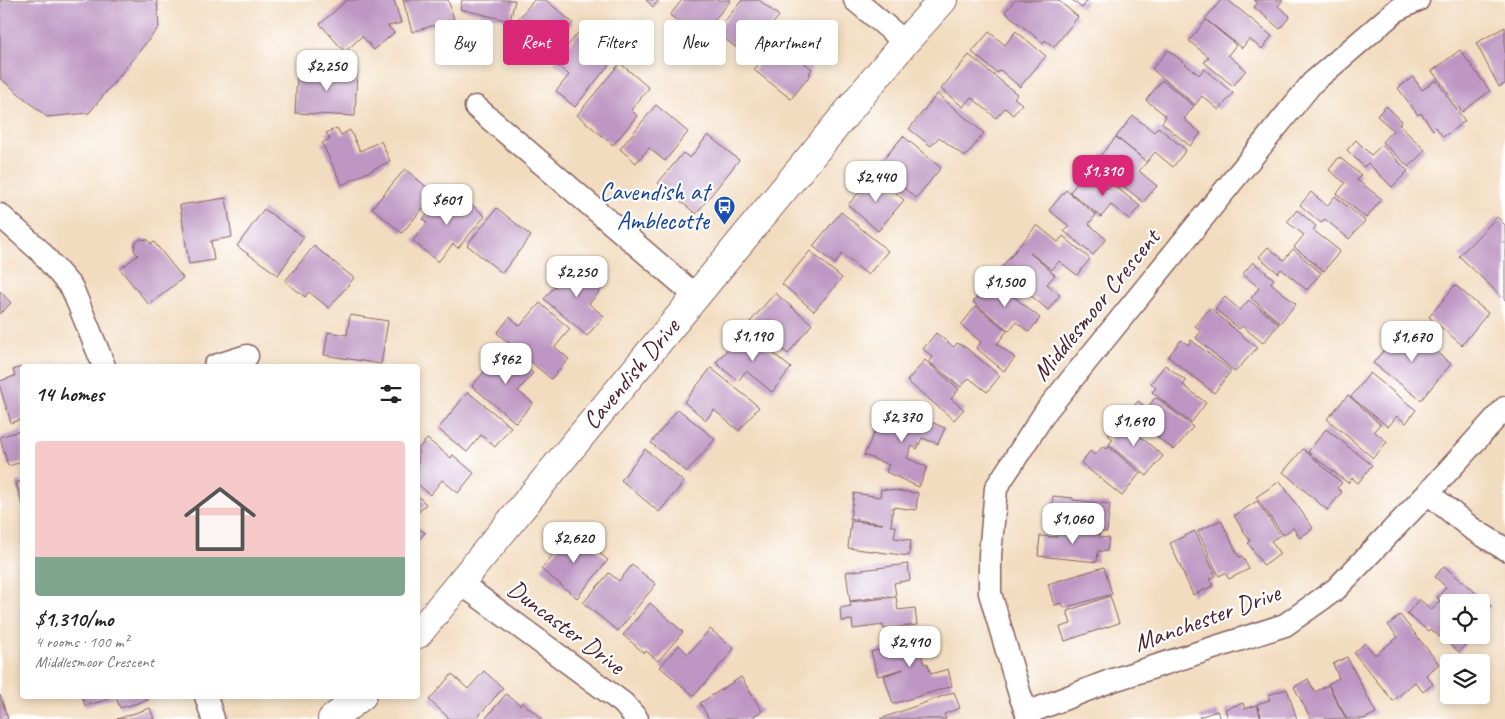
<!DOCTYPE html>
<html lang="en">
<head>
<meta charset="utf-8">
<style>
	:root { --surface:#fff; --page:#f6f6f6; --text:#222; --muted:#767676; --accent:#db2777 }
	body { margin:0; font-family:Caveat,sans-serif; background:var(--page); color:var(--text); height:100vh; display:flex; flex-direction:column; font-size:19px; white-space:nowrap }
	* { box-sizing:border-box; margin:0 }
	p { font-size:16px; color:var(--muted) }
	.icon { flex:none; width:28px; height:28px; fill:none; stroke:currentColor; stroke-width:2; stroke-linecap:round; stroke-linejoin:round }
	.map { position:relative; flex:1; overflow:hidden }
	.sheet { position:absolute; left:20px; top:364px; width:400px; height:335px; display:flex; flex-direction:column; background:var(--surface); border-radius:5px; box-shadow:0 2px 8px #0003 }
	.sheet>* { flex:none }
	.hud { position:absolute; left:435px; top:20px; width:475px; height:45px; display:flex; gap:10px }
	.fabs { position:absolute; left:1440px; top:594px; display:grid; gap:10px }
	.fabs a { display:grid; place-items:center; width:50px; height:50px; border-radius:5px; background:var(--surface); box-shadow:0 2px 8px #0003; font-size:25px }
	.price { position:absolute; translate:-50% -42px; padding:0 11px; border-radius:10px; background:#fff; color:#222; font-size:16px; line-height:32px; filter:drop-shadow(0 1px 2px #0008) }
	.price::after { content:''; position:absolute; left:50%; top:30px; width:15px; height:11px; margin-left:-8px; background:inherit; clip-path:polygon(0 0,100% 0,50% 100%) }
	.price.current { background:var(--accent); color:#fff }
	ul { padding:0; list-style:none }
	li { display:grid; align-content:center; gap:10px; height:265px; padding:0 15px }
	li span { display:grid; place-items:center; height:155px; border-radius:5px; color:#555 }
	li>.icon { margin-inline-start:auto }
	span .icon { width:90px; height:90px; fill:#fffc; stroke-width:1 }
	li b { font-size:21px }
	h2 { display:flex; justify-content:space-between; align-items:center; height:60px; padding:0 15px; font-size:21px }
	.chip { padding:0 18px; border-radius:5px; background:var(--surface); box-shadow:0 2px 8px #0003; font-size:18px; line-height:45px }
	.chip.current { background:var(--accent); color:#fff }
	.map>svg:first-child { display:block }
	.building { fill:#be96c3 }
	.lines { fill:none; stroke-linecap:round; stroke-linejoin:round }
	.street-casing { stroke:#85615f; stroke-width:25 }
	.secondary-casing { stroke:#85615f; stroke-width:30 }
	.street { stroke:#fff; stroke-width:22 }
	.secondary { stroke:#fff; stroke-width:28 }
	.labels { text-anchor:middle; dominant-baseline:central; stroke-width:4.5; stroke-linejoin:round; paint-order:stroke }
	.transit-label { font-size:25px; fill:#164399; stroke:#fff; text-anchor:end }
	.street-label { font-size:25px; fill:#4a1f2b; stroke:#fff }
</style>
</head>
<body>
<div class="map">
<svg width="1505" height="719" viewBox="0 0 1505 719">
	<rect width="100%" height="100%" fill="#fff"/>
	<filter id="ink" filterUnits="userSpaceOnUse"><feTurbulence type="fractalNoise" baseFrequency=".02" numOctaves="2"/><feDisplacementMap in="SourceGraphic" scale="10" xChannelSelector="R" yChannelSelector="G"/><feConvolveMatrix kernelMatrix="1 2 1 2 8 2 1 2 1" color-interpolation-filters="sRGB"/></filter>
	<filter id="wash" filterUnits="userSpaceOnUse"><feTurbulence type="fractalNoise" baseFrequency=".0096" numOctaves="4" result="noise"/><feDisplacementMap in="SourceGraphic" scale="20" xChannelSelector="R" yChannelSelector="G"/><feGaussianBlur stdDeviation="1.12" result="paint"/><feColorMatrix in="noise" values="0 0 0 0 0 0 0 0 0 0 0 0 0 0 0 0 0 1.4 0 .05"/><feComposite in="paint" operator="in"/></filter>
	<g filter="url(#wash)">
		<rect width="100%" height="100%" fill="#f2dcbf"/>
		<g id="blocks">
			<g class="building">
				<polygon points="0,0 157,0 159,27 89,113 47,117 0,78"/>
				<polygon points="347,0 394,0 401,23 388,26 394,33 374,50 362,36 345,52 320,24"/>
				<polygon points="403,0 448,0 454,19 412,32"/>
				<polygon points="462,0 515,0 510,21 460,9"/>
				<polygon points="534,0 546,0 573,23 547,52 514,24"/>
				<polygon points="646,0 659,0 653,7"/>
				<polygon points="682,0 731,0 698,39 670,15"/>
				<polygon points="742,0 759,0 779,16 747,56 716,32"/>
				<polygon points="1015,0 1058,0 1078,17 1054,47 1045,40 1043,43 1005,12"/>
				<polygon points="1072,0 1088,0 1082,8"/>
				<polygon points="1221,0 1228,0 1272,36 1262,49 1249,39 1242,48 1205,19"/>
				<polygon points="1254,0 1283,0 1278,6 1290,16 1280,29 1254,7 1258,3"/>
				<polygon points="1206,20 1236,45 1228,55 1246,70 1233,86 1204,62 1209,57 1189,41"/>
				<polygon points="788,27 807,42 796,56 812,69 809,73 811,74 791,99 754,70"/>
				<polygon points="1505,27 1505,84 1499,87 1476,43"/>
				<polygon points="1016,31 1046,56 1020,87 1000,70 997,73 972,52 989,32 1005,45"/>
				<polygon points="578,33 612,61 575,107 556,91 569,75 554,63"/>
				<polygon points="1168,50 1199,75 1204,69 1233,93 1219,110 1202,96 1195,105 1152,69"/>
				<polygon points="1460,50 1490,91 1462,112 1432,71"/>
				<polygon points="969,55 1017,94 1014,98 1022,104 1013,115 1005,108 996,118 971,97 963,107 941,89"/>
				<polygon points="620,63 649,88 631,110 637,116 613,145 577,115"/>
				<polygon points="309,68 357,70 355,116 295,113 297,77 309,78"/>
				<polygon points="1413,77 1422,90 1436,80 1465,121 1443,137 1436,127 1433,130 1421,113 1418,115 1398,88"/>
				<polygon points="1162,80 1194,106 1184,119 1201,133 1190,146 1162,123 1166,116 1146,100"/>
				<polygon points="937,94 984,133 965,157 939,137 931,146 909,129"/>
				<polygon points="656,105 688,132 665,161 649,148 636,163 620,149"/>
				<polygon points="1386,106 1402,121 1399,125 1425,150 1409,167 1382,142 1393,130 1377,116"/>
				<polygon points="1133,116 1154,132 1158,127 1186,150 1173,167 1155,152 1147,162 1116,137"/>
				<polygon points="337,128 341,135 350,130 360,151 381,141 390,161 342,185 322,143 330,139 326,133"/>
				<polygon points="708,135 739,160 696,214 658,183 683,153 690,158"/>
				<polygon points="903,136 941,168 916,198 878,166"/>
				<polygon points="1116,137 1147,162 1139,171 1157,186 1143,202 1115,179 1120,173 1100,156"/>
				<polygon points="1356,140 1371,155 1382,145 1408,171 1392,187 1368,163 1364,167 1347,150"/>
				<polygon points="1339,157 1361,175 1357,180 1382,199 1366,218 1337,194 1345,183 1329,170"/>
				<polygon points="405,169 435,194 402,233 372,208"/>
				<polygon points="1086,172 1107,189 1112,184 1140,206 1129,219 1111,205 1101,217 1070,192"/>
				<polygon points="875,174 904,200 878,231 848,205"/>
				<polygon points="1066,190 1096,215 1089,224 1106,239 1093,255 1064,231 1069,226 1049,210"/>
				<polygon points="445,192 460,204 460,207 466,200 485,216 458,248 453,244 438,262 413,241 427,223 423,219"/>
				<polygon points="1311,192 1327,206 1335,196 1365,221 1349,239 1325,219 1321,223 1300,205"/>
				<polygon points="226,198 232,237 211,241 214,260 189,264 180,205"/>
				<polygon points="497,208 531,236 502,273 467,245"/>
				<polygon points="264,209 304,237 278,275 237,246"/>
				<polygon points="1297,210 1316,226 1313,230 1340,251 1324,271 1294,247 1304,235 1287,222"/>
				<polygon points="841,212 888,251 868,275 842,254 835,264 813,246"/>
				<polygon points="1497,217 1505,225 1505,300 1459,256"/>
				<polygon points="1037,225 1058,242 1063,236 1090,259 1077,275 1059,261 1052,270 1029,252 1055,275 1047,284 1060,295 1048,310 1000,269"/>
				<polygon points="141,239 148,240 151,244 154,242 183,278 149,305 120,269 138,255 134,251 135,243"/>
				<polygon points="314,246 354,278 329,308 309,292 305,297 285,281"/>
				<polygon points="1268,247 1284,260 1293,249 1321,273 1307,290 1281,269 1278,273 1259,257"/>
				<polygon points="810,251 842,278 814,311 782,284"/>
				<polygon points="575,262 604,286 589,304 604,316 587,336 544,299"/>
				<polygon points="1253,262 1274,279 1271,283 1296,304 1280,323 1251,298 1259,288 1243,274"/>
				<polygon points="992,279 1040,318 1029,332 1016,322 1009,331 973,302"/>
				<polygon points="1455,285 1488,313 1462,345 1429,317"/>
				<polygon points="0,291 11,303 0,314"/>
				<polygon points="775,293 812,324 788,354 750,322"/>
				<polygon points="1225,297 1240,310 1249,300 1279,324 1263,343 1242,326 1239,329 1215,309"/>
				<polygon points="540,303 570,329 555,347 569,359 551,379 497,333 510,317 520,326"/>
				<polygon points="976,306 1007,331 997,344 1015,358 1004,371 976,348 981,342 961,325"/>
				<polygon points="1210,308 1257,348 1235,372 1196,338 1201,331 1195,326"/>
				<polygon points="350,315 388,321 381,364 324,355 328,332 347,335"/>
				<polygon points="1404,326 1451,364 1421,400 1373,363"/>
				<polygon points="744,329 791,368 772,392 746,371 738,381 716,363"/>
				<polygon points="936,333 954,347 957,343 965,347 1000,376 987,392 969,378 961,387 929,362 933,357 923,349"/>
				<polygon points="1181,340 1188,345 1191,340 1231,371 1214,393 1168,357"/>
				<polygon points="504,348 533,373 518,391 533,403 516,423 472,386"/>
				<polygon points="925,360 959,389 951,399 964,409 954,420 907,381"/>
				<polygon points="1165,365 1186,381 1183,385 1206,403 1191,423 1152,392 1156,388 1151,383"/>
				<polygon points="22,367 22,419 11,423 0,387 0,381 15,376 13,370"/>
				<polygon points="711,368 759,407 739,431 714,410 706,420 684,402"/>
				<polygon points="1370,373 1416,410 1406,423 1397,416 1388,427 1351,397"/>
				<polygon points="468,392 511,427 495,447 481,435 467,452 438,429"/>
				<polygon points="1348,395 1380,424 1374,431 1387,442 1373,458 1327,419"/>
				<polygon points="1155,398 1160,400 1193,427 1174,450 1128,414 1138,401 1147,408"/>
				<polygon points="888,403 945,428 938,444 922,438 917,449 912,446 907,458 927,467 919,487 886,472 889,465 864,455"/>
				<polygon points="678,409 715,439 687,472 651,443"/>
				<polygon points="1123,418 1136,428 1134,431 1163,456 1147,476 1109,445 1113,439 1108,435"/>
				<polygon points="1326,429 1372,465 1358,483 1352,478 1348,483 1308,452"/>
				<polygon points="22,430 22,462 8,466 0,437"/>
				<polygon points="427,439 451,458 453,455 474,473 458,493 442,480 430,495 418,484 418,449"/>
				<polygon points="1103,446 1107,449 1109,447 1140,473 1122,496 1081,463 1090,451 1095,455"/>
				<polygon points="645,449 684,482 659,512 621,480"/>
				<polygon points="1303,449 1342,483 1337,488 1342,492 1327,510 1283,472"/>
				<polygon points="22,481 22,504 16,483"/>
				<polygon points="1280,481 1313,528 1300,538 1293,528 1283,535 1256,497"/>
				<polygon points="881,489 918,493 916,510 893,507 891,526 896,526 894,538 911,540 909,556 848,548 851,521 883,524 850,519 854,493 880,497"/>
				<polygon points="418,496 426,504 418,513"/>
				<polygon points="1053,496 1073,498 1073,500 1110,504 1107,532 1062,528 1063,513 1052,512"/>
				<polygon points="1257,501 1280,535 1271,541 1280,554 1264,566 1248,543 1250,541 1234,516"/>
				<polygon points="1221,520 1239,557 1242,556 1249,569 1229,579 1225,573 1219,576 1198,531"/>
				<polygon points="418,527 425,533 418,541"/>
				<polygon points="1058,528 1100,533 1099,537 1109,538 1107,551 1098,551 1097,562 1038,556 1040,536 1057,537"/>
				<polygon points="572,531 608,560 577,598 541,569"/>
				<polygon points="1195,531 1216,576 1210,579 1213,586 1193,595 1170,543"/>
				<polygon points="908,564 910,580 894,583 896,595 850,601 846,572"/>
				<polygon points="632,565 656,584 618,631 583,603 609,573 619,581"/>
				<polygon points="1444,566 1491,606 1481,617 1481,602 1449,602 1449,608 1437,598 1446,587 1435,577"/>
				<polygon points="1104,567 1112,594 1064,608 1062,603 1054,605 1048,584"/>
				<polygon points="1110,596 1119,623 1065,641 1060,627 1071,624 1067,611"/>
				<polygon points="896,597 898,610 915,608 917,625 884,629 883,625 853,629 852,620 841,621 840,608 851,606 850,602"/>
				<polygon points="1419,599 1432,610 1439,601 1449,610 1449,635 1473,635 1459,652 1430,629 1428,631 1407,614"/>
				<polygon points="650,603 683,632 658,661 646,651 644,653 623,635"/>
				<polygon points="1400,615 1439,664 1426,675 1433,684 1423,692 1415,682 1393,701 1354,653 1365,643 1375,655 1398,637 1388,625"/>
				<polygon points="931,628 935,645 920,649 924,664 927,663 931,674 948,669 952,686 893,704 884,676 904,669 878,676 871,652 901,643 899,638"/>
				<polygon points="710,629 734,649 694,696 660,667 679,645 688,654"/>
				<polygon points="1347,657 1376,713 1364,719 1347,719 1328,684 1339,678 1333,664"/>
				<polygon points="484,671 503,688 476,719 450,719 429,700 452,674 468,689"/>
				<polygon points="741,677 762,711 749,719 709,719 700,703"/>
				<polygon points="1308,679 1315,692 1328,685 1346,719 1311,719 1294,687"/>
				<polygon points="1287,689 1297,719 1262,719 1257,704 1270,700 1268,695"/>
				<polygon points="954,692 960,708 944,714 946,719 880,719"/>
				<polygon points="506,694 520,705 522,702 542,719 485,719"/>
				<polygon points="0,695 8,719 0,719"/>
				<polygon points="82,696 147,696 148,700 120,708 116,697 85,706"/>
				<polygon points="1243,703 1245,709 1257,705 1261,719 1228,719 1225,709"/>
				<polygon points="150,708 154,719 117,719"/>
				<polygon points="1217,711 1220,719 1200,719 1199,717"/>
			</g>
		</g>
	</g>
	<g filter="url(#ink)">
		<use href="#blocks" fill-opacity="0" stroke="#85615f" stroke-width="1"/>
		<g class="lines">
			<defs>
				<g id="street">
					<polyline points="855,0 905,42"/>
					<polyline points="476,107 696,296"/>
					<polyline points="0,215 39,250 72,288 104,366"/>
					<polyline points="215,366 247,356"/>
					<polyline points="1428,493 1471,528 1505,549"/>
					<polyline points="459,582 623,703 637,719"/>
					<polyline points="206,696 213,719"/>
					<polyline points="1027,713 1110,681 1285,625 1336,589 1428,493 1505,408"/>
					<polyline points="1029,719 1020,695 990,593 990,555 996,488 1046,411 1312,83 1398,9 1418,0"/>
				</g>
				<g id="secondary">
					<polyline points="418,634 905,42 943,0"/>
					<polyline points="332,719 362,696"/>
				</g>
			</defs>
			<use href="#street" class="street-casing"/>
			<use href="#secondary" class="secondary-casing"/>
			<use href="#street" class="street"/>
			<use href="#secondary" class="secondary"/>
		</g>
	</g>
	<defs>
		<symbol id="bus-pin" viewBox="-11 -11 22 30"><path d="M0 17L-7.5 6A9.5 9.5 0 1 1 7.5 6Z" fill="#1a4fb4" stroke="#fff"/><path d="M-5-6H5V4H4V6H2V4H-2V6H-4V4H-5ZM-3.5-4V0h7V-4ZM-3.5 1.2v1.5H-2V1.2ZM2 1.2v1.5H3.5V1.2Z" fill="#fff"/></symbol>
	</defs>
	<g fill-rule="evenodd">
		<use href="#bus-pin" x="712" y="194" width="25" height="34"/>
	</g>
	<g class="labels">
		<g class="transit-label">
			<text x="709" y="192">Cavendish at<tspan x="709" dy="29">Amblecotte</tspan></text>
		</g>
		<g class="street-label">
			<text transform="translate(1096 305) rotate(-51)">Middlesmoor Crescent</text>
			<text transform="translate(631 374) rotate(-50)">Cavendish Drive</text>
			<text transform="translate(1207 618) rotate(-20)">Manchester Drive</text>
			<text transform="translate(566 627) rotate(37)">Duncaster Drive</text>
		</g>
	</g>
</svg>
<div class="fabs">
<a><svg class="icon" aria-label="locate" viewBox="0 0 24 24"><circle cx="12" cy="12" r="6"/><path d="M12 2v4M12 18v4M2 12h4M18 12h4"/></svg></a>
<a><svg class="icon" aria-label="layers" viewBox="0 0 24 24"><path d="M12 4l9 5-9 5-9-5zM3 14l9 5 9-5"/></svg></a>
</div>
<b class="price" style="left:327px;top:92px">$2,250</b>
<b class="price current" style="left:1103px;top:197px">$1,310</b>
<b class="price" style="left:876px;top:203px">$2,440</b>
<b class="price" style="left:447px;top:226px">$601</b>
<b class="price" style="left:577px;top:298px">$2,250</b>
<b class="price" style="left:1005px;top:308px">$1,500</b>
<b class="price" style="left:753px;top:362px">$1,190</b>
<b class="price" style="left:1412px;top:363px">$1,670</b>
<b class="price" style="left:506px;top:385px">$962</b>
<b class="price" style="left:902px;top:443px">$2,370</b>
<b class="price" style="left:1134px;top:447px">$1,690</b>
<b class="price" style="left:1073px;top:545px">$1,060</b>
<b class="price" style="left:574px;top:564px">$2,620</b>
<b class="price" style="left:910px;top:668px">$2,410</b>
<div class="hud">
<a class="chip">Buy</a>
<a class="chip current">Rent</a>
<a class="chip">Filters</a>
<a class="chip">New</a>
<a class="chip">Apartment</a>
</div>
<section class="sheet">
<h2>14 homes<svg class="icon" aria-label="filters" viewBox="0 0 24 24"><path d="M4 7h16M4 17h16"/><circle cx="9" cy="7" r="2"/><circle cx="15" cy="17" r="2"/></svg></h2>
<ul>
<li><span style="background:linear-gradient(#f6c9c9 75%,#7fa58c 0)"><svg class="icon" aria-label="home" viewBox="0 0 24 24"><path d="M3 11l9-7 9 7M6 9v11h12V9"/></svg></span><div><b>$1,310/mo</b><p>4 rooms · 100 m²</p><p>Middlesmoor Crescent</p></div></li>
</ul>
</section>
</div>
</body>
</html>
